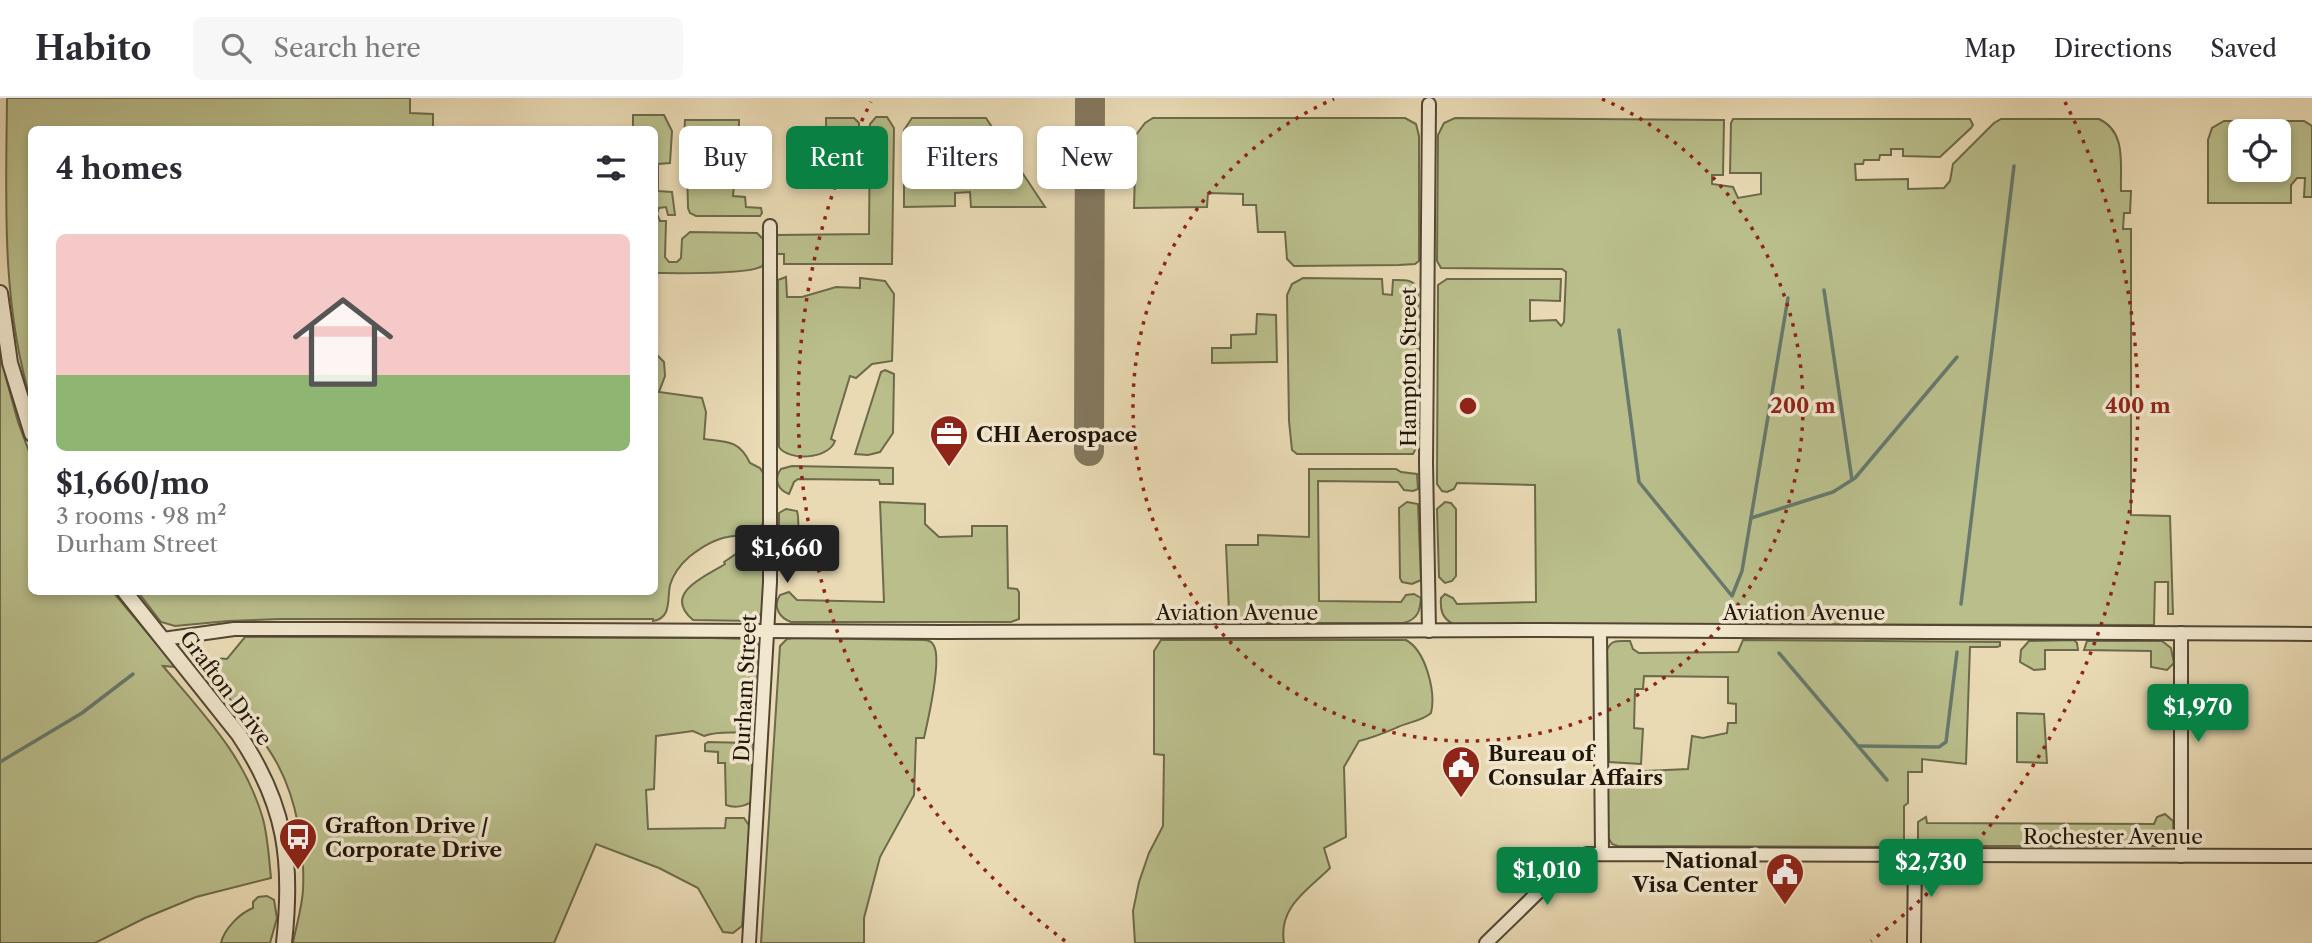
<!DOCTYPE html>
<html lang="en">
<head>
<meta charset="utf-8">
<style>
	:root { --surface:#fff; --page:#f7f7f7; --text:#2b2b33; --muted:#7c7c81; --line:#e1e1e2; --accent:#0b8043 }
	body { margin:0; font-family:"Libre Caslon Text",serif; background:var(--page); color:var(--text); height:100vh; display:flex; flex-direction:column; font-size:26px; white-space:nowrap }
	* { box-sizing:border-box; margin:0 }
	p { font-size:23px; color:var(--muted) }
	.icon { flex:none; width:38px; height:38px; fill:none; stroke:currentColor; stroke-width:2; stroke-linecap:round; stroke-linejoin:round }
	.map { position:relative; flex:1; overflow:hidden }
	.side { position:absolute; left:28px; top:28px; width:630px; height:469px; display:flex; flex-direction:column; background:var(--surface); border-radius:10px; box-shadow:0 4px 10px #0003 }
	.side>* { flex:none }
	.hud { position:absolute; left:679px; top:28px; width:665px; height:63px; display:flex; gap:14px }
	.tools { position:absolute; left:2228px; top:21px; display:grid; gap:14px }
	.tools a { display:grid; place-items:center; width:63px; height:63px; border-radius:10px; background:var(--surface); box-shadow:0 4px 10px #0003; font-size:35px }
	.price { position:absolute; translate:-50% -60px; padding:0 16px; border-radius:7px; background:var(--accent); color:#fff; font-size:23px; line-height:46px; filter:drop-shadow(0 2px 4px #0008) }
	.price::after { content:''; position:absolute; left:50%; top:42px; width:21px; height:16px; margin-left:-10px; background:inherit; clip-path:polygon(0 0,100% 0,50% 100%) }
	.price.on { background:#222; color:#fff }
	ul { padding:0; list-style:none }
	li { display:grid; align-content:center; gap:14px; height:371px; padding:0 28px }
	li+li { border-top:2px solid var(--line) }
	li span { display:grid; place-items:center; height:217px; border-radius:10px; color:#555 }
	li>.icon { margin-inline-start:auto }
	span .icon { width:126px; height:126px; fill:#fffc; stroke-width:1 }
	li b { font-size:30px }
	h2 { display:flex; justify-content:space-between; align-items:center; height:84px; padding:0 28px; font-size:30px }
	.pill { padding:0 24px; border-radius:10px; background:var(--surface); box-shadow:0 4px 10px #0003; font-size:24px; line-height:63px }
	.pill.on { background:var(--accent); color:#fff }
	header { display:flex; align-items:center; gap:42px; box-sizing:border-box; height:98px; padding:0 35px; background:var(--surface); border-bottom:2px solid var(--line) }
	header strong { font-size:33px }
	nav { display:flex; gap:38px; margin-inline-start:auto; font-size:24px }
	.search { width:490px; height:63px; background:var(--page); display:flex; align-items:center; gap:18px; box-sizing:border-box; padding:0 24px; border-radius:10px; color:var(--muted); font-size:26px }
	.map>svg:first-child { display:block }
	.green { fill:#b9be8b; stroke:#6c6a4a; stroke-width:2; fill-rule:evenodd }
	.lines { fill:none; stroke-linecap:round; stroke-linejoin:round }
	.stream { stroke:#67786c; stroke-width:3.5 }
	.taxiway { stroke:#84785e; stroke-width:30 }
	.minor-casing { stroke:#524633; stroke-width:16 }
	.tertiary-casing { stroke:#524633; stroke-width:18 }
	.minor { stroke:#f1e7ce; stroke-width:12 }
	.tertiary { stroke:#f1e7ce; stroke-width:14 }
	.ring { fill:none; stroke:#8f2418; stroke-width:3.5; stroke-dasharray:3.5 7 }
	.labels { text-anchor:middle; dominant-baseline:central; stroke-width:7; stroke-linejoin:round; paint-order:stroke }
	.street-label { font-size:21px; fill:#1f1508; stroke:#f1e7ce }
	.poi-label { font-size:21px; font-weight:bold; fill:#1f1508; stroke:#f1e7ce; text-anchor:start }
	.centre { fill:#8f2418; stroke:#f1e7ce; stroke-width:3.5 }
	.ring-label { font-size:21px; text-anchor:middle; font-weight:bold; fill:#8f2418; stroke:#f1e7ce; stroke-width:7; stroke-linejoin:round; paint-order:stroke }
</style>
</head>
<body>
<header>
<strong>Habito</strong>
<div class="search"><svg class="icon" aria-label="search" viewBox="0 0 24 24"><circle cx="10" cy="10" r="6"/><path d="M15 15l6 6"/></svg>Search here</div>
<nav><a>Map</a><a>Directions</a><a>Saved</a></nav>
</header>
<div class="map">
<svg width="2312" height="845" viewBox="0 0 2312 845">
	<rect width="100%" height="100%" fill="#e9dab4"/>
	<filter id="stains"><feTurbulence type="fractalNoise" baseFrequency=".00286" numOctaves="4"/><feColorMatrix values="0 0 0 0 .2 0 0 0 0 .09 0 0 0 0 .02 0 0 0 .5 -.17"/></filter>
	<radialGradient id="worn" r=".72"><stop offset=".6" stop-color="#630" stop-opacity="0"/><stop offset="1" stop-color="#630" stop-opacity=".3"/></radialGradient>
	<g class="green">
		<path d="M 7,0 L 410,0 L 410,15 L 433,16 L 433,31 L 32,32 L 31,303 C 1,204 6,102 7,0 Z"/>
		<path d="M 633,17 L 664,17 L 672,33 L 670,65 L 658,66 L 658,93 L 672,94 L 675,117 L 668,117 L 666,109 L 659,110 L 657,116 L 660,123 L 666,123 L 665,159 L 669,164 L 677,164 L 681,160 L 682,141 L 690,134 L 757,135 L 763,141 C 763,148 767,164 762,168 C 751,177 672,175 655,175 L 654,32 L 633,32 Z"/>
		<polygon points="876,19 887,19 894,30 892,166 784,166 784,156 776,156 777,137 869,136 870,26"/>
		<polygon points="826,20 854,20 859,25 859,78 827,77"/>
		<polygon points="912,20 986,20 1045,109 971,109 970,94 955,95 955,108 904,109 904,32"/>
		<polygon points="1153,20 1405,20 1416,26 1419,38 1419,163 1415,166 1399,167 1294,168 1287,161 1285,134 1258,134 1256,107 1243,107 1243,96 1208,95 1207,109 1134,110 1136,37 1145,25"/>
		<path d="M 1455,20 L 1724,22 L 1723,77 L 1712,77 L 1712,86 L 1733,89 L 1738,100 L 1761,96 L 1761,75 L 1730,75 L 1731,25 L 1733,21 L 1970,21 L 1973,27 L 1971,30 L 1940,59 L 1903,58 L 1903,51 L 1891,51 L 1891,57 L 1880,57 L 1879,62 L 1864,62 L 1863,66 L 1855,66 L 1856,82 L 1908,81 L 1908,91 L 1944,90 L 1950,83 L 1953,66 L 1994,25 L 2001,21 L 2099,21 C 2127,34 2120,67 2121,93 L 2131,93 L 2130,115 L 2124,115 L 2123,131 L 2131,131 L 2131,417 L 2170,418 L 2173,516 L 2168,516 L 2168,484 L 2155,484 L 2154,527 L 1453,526 C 1442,520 1440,512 1441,500 L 1445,496 L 1453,500 L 1457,506 L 1536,504 L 1535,387 L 1457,385 L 1454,391 L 1447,394 L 1442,393 L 1437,386 L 1438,187 L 1447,181 L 1561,181 L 1560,203 L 1530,202 L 1530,223 L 1556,222 L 1561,228 L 1564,224 L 1566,176 L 1566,174 L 1562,171 L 1441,170 L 1437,163 L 1438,37 L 1444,25 Z"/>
		<polygon points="685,22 739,22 738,87 734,87 733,98 745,99 746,109 761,110 762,115 760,118 696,118 690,115 688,110 687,68 683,65"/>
		<path d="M 2224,23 L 2304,23 L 2312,28 L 2312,99 L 2304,99 L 2305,80 L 2297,80 L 2291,87 L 2291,105 L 2208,105 L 2208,42 L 2212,30 ZM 2278,33 L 2278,72 L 2240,72 L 2240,33 Z"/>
		<path d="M 786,179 L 787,199 L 802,199 L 836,189 L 860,190 L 860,180 L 885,183 L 894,196 L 892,263 L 872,266 L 856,280 L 850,278 L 831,341 L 835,343 C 828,362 788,363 779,349 L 778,182 Z"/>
		<path d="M 1303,180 L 1382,181 L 1383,196 L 1392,197 L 1393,182 C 1403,182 1414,181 1418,191 L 1417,348 L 1413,356 L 1297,356 L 1292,352 L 1289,323 L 1287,197 L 1292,186 Z"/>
		<polygon points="1257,216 1276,217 1277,264 1212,265 1212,250 1231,250 1231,237 1256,236"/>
		<path d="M 0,248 L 6,280 L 18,324 L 31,359 L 32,494 L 113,494 L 176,569 L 163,568 C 204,617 245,658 263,721 C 268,740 269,761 271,780 L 196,799 L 145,820 L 95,845 L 0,845 Z"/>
		<path d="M 655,258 L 658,258 L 664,264 L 665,278 L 659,294 L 702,300 L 706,314 L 704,341 C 727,344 739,342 750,365 L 760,370 L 765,378 L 764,421 C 763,426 760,432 755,434 C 748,439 736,437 728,439 C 714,441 699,451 689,459 C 681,466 673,477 670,487 C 667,501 672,520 653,523 L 653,521 L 281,521 L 228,523 L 175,528 L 161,524 L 138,494 L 654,494 Z"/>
		<polygon points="885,272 894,276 893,335 880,354 868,357 855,356 881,274"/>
		<path d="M 792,368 L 893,370 L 893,386 L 880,386 L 879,382 L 798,381 L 794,384 L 789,396 C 778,392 773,381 781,371 Z"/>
		<path d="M 1309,371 L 1396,371 L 1401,374 L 1417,376 L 1418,391 L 1413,393 L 1404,392 L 1398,384 L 1318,383 L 1319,503 L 1401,504 L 1406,497 L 1414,496 L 1421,500 C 1420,513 1418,521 1404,525 L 1238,525 L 1229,514 L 1226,447 L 1258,447 L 1258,437 L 1309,439 Z"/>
		<path d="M 880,404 L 925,406 L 925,426 L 939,439 L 972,438 L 972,428 L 1007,428 L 1008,490 L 1017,491 L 1019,494 L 1019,521 L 1011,524 L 791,524 C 780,520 772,509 780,497 L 789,494 L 797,502 L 884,504 Z"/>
		<polygon points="1407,404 1418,406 1421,482 1412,486 1402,484 1400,480 1399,410"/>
		<polygon points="1445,404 1451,405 1456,411 1456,478 1452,483 1445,485 1439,479 1437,411"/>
		<polygon points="786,411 797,413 798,418 800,465 792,473 779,470 779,415"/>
		<path d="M 755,450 L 763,455 L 765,461 L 763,514 L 753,523 L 693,522 C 661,495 707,478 725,466 L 724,464 L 739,454 Z"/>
		<path d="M 245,539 L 712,540 L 751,541 L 757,544 L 761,551 L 756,631 C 743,638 721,631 704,638 L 693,633 L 656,638 L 654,691 L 646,692 L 648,731 L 725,730 L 726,720 L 744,720 L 750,729 L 742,828 L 733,835 L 723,834 L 698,790 L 659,770 L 596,746 L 554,845 L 293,845 C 296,828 302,810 303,792 C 305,751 297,703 278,667 C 259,632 230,604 208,572 C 211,563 218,559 227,561 Z"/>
		<path d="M 795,540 L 925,542 C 929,543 932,543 934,548 C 942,563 928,622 924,640 L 916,640 L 914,697 L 880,759 L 864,820 L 864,845 L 761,845 L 780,548 L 787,541 Z"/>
		<path d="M 1161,542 L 1406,542 C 1426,553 1436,594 1431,615 C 1422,623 1409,624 1398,629 C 1384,635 1375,639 1359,643 L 1344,669 L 1346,739 L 1324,750 L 1330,770 C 1307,793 1278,809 1284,845 L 1135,845 L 1133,813 L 1139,784 L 1149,755 L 1163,728 L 1164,657 L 1154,656 L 1154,553 Z"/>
		<path d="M 1743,542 L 2000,544 L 2000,548 L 1997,549 L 1970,549 L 1966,666 L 1922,661 L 1922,674 L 1908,674 L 1908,705 L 1904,708 L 1904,742 L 1899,749 L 1618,748 L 1612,746 L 1608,739 L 1608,683 C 1618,673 1632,677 1645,677 L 1645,673 L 1688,671 L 1692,638 L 1703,640 L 1727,635 L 1728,625 L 1736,625 L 1736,606 L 1728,605 L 1728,579 L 1644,578 L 1643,591 L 1635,591 L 1634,630 L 1643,631 L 1641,666 L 1609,664 L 1607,552 C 1611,541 1619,543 1630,543 L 1633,551 L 1639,555 L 1738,554 Z"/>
		<polygon points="2074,542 2077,545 2078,552 2045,552 2045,571 2034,572 2020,564 2021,552 2029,543"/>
		<polygon points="2087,543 2162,543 2171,550 2174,565 2167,572 2151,569 2151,553 2084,552"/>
		<polygon points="2017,615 2044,616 2047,665 2017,664"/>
		<path d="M 708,644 L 751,645 L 755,648 L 752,703 C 745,709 734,710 726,707 L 725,665 L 718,665 L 718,654 L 705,653 L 705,646 Z"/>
		<path d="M 2165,716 L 2173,723 C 2174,736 2174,745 2159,748 L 1923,748 L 1918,744 L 1918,724 L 1926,719 L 1927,725 L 2154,726 L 2157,719 Z"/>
		<path d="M 267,798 L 274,802 L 277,820 L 270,845 L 221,845 C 224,831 240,815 253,810 L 253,804 L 258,799 Z"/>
	</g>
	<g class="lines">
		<g class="stream">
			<polyline points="1824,192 1852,382"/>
			<polyline points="1619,232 1639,384 1732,498 1742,473 1788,200"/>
			<polyline points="1751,420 1833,394 1855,380 1957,259"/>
			<polyline points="1961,506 2014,68"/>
			<polyline points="1779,555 1887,682"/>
			<polyline points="1859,648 1939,649 1946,644 1957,554"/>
			<polyline points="0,664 82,615 133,576"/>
		</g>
		<polyline class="taxiway" points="1089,353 1090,0"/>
		<defs>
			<g id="minor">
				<polyline points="1429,6 1426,365 1429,533"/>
				<polyline points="1600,534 1602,755"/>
				<polyline points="2181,535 2181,758"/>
				<polyline points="163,541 234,531 340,531 943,534 1547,532 2312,536"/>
				<polyline points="749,845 770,484 770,128"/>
				<polyline points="1486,845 1564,769 1574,761 1587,756 2312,758"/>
				<polyline points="1914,845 1915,757"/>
			</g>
			<g id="tertiary">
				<polyline points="0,195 10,265 32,336"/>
				<path d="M 125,494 L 239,637 C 286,707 293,763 284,845"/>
			</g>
		</defs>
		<use href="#minor" class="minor-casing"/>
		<use href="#tertiary" class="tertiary-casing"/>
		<use href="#minor" class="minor"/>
		<use href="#tertiary" class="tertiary"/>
	</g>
	<g class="ring">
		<path d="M1602 1A335 335 0 1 1 1334 1"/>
		<path d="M1065 843A670 670 0 0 1 871 4M2065 4A670 670 0 0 1 1871 843"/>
	</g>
	<defs>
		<symbol id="office-pin" viewBox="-11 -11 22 30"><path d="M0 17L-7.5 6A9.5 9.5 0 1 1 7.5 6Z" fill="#8f2418" stroke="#f1e7ce"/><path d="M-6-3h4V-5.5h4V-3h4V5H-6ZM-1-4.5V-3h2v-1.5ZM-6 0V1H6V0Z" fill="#fff"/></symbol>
		<symbol id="civic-pin" viewBox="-11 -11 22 30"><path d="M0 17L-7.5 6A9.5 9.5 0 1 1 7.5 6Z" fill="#8f2418" stroke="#f1e7ce"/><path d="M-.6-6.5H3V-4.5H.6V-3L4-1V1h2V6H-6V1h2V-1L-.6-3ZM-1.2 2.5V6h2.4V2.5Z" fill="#fff"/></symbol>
		<symbol id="bus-pin" viewBox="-11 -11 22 30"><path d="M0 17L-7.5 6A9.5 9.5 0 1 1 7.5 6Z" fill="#8f2418" stroke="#f1e7ce"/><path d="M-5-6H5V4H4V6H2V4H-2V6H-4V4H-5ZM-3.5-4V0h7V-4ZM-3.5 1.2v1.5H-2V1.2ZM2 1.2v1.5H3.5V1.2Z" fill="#fff"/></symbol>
	</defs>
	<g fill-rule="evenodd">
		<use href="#office-pin" x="927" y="314" width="44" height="60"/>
		<use href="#civic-pin" x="1439" y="645" width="44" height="60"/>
		<use href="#bus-pin" x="276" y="717" width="44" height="60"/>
		<use href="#civic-pin" x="1763" y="752" width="44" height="60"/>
	</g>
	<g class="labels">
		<g class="street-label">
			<text transform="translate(1408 269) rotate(-90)">Hampton Street</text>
			<text x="1237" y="514">Aviation Avenue</text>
			<text x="1804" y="514">Aviation Avenue</text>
			<text transform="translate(226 590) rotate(53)">Grafton Drive</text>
			<text transform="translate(745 590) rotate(-87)">Durham Street</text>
			<text x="2113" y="738">Rochester Avenue</text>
		</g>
		<g class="poi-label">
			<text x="976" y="336">CHI Aerospace</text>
			<text x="1488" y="655">Bureau of<tspan x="1488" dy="24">Consular Affairs</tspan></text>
			<text x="325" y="727">Grafton Drive /<tspan x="325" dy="24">Corporate Drive</tspan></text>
			<text x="1758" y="762" text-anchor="end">National<tspan x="1758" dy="24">Visa Center</tspan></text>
		</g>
	</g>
	<circle cx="1468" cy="308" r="10" class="centre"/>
	<g class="ring-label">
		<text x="1803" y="315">200 m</text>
		<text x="2138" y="315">400 m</text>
	</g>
	<rect width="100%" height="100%" filter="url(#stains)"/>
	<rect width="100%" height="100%" fill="url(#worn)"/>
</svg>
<div class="tools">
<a><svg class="icon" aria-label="locate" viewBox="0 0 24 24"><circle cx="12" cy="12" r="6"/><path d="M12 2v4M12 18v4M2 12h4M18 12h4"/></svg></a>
</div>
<b class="price on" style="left:787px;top:487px">$1,660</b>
<b class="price" style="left:2198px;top:646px">$1,970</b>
<b class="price" style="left:1931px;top:801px">$2,730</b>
<b class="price" style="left:1547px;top:809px">$1,010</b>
<div class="hud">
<a class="pill">Buy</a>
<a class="pill on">Rent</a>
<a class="pill">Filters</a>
<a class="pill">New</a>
</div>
<section class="side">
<h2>4 homes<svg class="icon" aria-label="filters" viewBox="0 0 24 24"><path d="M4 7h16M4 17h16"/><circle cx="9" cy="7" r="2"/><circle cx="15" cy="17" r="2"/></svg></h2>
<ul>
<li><span style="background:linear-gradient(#f6c9c9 65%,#8fb573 0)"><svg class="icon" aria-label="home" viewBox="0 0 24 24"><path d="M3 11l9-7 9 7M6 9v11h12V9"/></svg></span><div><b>$1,660/mo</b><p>3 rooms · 98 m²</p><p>Durham Street</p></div></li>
</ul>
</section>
</div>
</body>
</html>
